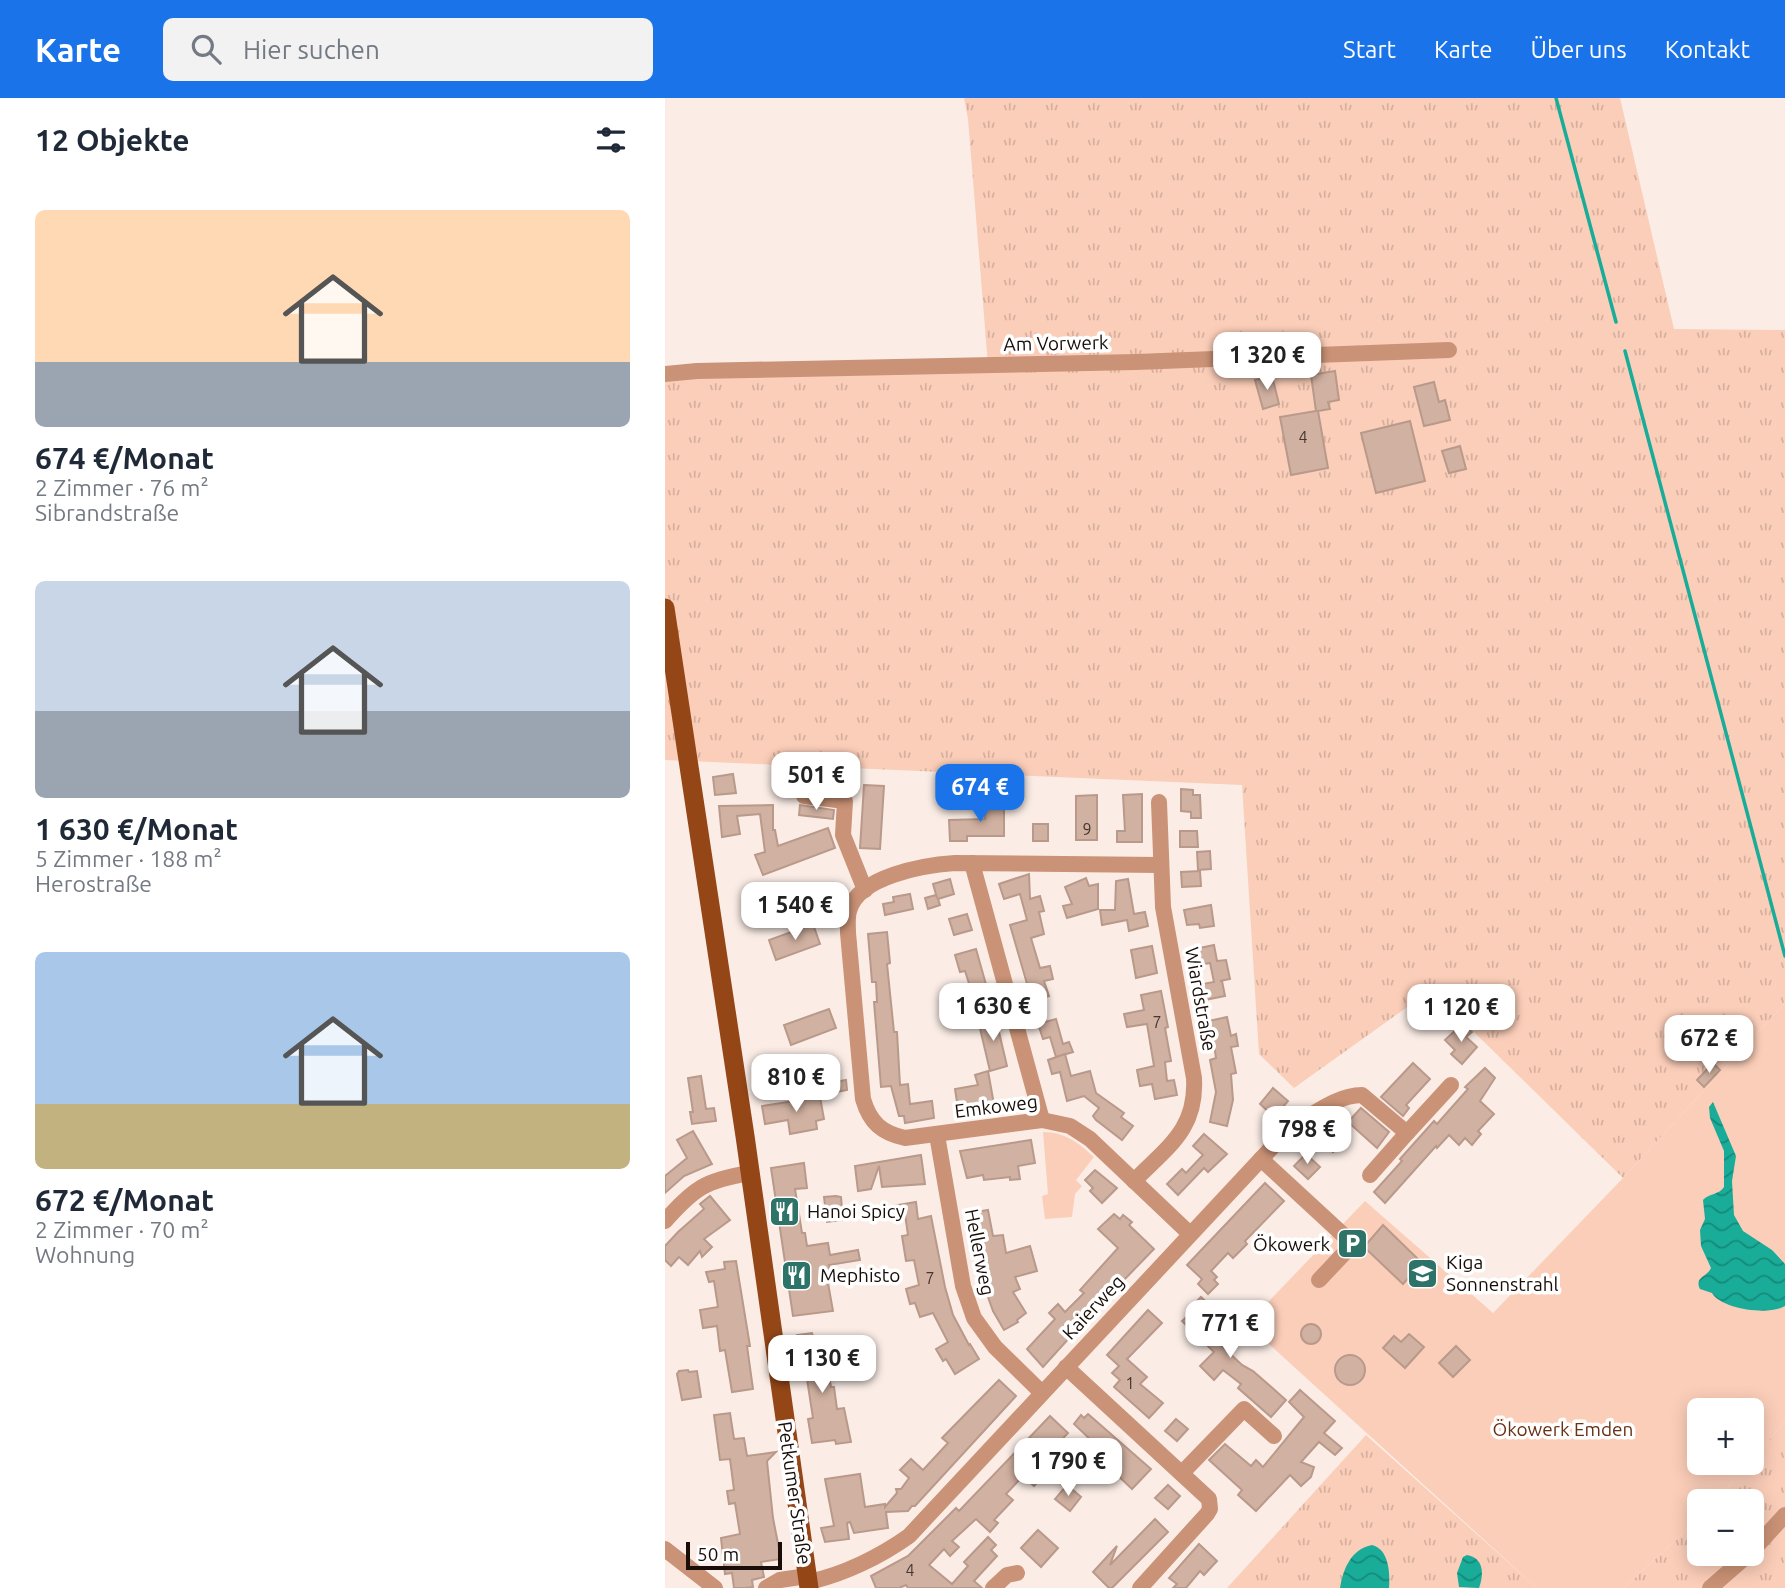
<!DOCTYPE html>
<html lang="de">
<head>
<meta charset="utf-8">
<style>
	:root { --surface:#fff; --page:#f2f2f3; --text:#1f2937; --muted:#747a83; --accent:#1a73e8 }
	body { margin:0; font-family:Ubuntu,sans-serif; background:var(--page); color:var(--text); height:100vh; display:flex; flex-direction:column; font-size:26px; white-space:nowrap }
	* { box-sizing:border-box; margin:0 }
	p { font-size:23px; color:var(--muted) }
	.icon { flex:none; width:38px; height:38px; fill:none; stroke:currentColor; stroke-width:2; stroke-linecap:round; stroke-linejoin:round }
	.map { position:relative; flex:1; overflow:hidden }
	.panel { display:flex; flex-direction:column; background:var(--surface); width:665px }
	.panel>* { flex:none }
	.buttons { position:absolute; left:1022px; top:1300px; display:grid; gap:14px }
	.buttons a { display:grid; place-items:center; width:77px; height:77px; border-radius:10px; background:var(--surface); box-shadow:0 4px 18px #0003; font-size:35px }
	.scale { position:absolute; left:21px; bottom:18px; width:96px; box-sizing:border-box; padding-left:7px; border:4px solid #180d08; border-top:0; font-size:19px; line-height:24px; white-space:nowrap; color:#180d08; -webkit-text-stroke:5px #fff; paint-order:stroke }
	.price { position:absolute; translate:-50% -60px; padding:0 16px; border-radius:14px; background:#fff; color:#222; font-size:23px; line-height:46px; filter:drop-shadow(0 2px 4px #0008) }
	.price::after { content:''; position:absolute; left:50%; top:42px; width:21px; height:16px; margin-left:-10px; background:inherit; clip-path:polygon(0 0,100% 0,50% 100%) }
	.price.on { background:var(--accent); color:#fff }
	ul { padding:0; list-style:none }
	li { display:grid; align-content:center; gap:14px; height:371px; padding:0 35px }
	li span { display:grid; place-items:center; height:217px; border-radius:10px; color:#555 }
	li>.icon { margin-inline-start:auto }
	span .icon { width:126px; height:126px; fill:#fffc; stroke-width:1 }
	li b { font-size:30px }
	h2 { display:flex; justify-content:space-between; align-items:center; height:84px; padding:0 35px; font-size:30px }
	header { display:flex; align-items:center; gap:42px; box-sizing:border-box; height:98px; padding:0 35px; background:var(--accent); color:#fff }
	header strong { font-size:33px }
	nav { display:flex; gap:38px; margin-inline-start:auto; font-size:24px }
	.search { width:490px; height:63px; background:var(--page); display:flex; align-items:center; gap:18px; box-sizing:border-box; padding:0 24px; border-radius:10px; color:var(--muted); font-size:26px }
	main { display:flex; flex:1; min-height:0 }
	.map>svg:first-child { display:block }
	.grass { fill:url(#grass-tufts) }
	.green { fill:#fbceb9 }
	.water { fill:url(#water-waves) }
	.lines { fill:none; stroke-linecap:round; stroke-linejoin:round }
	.stream { stroke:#19ac98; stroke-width:3.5 }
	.building { fill:#d1b1a1; stroke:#b9998a; stroke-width:2 }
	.minor { stroke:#ca9276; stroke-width:16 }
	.major { stroke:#944617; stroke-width:19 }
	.labels { text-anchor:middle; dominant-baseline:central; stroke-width:7; stroke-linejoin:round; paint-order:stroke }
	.number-label { font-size:16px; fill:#46362e }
	.street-label { font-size:19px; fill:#180d08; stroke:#fff }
	.poi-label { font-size:19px; fill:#180d08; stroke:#fff; text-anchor:start }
	.park-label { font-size:19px; fill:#673113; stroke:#fff }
</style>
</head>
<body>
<header>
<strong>Karte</strong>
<div class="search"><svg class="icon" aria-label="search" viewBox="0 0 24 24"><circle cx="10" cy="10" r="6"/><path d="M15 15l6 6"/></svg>Hier suchen</div>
<nav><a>Start</a><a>Karte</a><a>Über uns</a><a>Kontakt</a></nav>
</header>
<main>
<section class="panel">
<h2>12 Objekte<svg class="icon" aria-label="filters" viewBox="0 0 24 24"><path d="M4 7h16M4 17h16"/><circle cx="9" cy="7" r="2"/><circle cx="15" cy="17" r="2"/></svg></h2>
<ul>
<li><span style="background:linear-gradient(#ffd9b3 70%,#9aa5b1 0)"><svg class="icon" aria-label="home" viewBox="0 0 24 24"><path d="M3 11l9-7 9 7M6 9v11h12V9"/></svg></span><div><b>674 €/Monat</b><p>2 Zimmer · 76 m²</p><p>Sibrandstraße</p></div></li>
<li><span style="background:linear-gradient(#c9d6e8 60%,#9aa5b1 0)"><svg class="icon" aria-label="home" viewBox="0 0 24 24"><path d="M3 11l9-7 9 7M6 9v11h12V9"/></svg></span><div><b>1 630 €/Monat</b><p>5 Zimmer · 188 m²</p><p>Herostraße</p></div></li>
<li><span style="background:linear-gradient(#a9c7e8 70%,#c2b280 0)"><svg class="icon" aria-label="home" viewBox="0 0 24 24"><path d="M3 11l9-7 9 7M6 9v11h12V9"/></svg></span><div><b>672 €/Monat</b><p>2 Zimmer · 70 m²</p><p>Wohnung</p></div></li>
</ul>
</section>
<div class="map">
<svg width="1120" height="1490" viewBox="0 0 1120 1490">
	<defs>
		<pattern id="grass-tufts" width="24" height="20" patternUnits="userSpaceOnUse" patternTransform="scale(1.75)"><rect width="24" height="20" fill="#fbceb9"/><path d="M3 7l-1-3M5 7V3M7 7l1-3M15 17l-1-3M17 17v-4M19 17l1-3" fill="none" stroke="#d6b09e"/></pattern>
		<pattern id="water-waves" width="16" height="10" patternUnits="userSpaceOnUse" patternTransform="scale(1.75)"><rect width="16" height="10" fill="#19ac98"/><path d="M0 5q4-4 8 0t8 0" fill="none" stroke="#158a7a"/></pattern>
	</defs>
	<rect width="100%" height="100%" fill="#fbede6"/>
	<g class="grass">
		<polygon points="299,0 955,0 1009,231 1120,232 1120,905 958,1080 766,892 629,990 594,956 577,687 0,662 0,276 323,267 303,21"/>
		<polygon points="1120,1323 1120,1490 959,1490 1034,1420 1034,1456 1087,1456 1087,1404 1051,1403 1084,1365 1087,1365 1087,1362"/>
		<polygon points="701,1337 872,1490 562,1490"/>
	</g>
	<g class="green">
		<polygon points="1120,905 1120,1323 1087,1362 1087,1312 1034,1312 1034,1365 1084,1365 1051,1403 1034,1404 1034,1420 959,1490 872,1490 582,1226 700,1103 828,1215 958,1080"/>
		<path d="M 378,1034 C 400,1034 414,1045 429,1059 L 411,1082 L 417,1088 L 410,1096 L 407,1119 L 380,1121 L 377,1098 L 383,1096 Z"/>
	</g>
	<g class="water">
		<path d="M 1048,1004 L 1071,1058 L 1067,1083 L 1069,1117 L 1078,1133 L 1107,1152 L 1120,1166 L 1120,1208 C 1104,1218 1056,1211 1047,1195 L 1035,1191 C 1029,1179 1042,1179 1046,1170 L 1036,1148 L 1035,1132 L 1040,1121 L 1038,1102 C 1044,1095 1054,1097 1059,1089 L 1059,1053 L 1045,1020 L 1044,1009 Z"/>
		<path d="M 707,1447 C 724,1451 725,1475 724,1490 L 675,1490 C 678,1471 686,1451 707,1447 Z"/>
		<path d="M 802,1457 C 819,1460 819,1476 814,1490 L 794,1489 L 792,1475 L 798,1459 Z"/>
	</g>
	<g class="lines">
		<g class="stream">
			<polyline points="891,0 951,224"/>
			<polyline points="960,253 1120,858"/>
		</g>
	</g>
	<g class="building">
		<polygon points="670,273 674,302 663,304 665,311 653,313 663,370 626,377 615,319 651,313 646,277"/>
		<polygon points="607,278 614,306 598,311 590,282"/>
		<polygon points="769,284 774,304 780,302 785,322 759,328 749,289"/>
		<polygon points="745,323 760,383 711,395 696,335"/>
		<polygon points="795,348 801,371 784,375 777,353"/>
		<polygon points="68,676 71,695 50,697 48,679"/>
		<polygon points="140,677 186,682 185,691 139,688"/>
		<polygon points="199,687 219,688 215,751 195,750"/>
		<polygon points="516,691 528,692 528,697 535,697 536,720 526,720 526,714 516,713"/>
		<polygon points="477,696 477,744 452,744 452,733 460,733 458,697"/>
		<polygon points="432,697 432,742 411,742 411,698"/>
		<polygon points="321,703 339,703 339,738 302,738 302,743 285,743 284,722 320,721"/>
		<polygon points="108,707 108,732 110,732 113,748 163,730 170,750 98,777 90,757 100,754 95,716 72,718 75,736 57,739 54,708"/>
		<polygon points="135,707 169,712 168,721 134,717"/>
		<rect x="368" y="726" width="15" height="17"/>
		<polygon points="515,733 532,733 533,749 515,749"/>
		<polygon points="545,753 546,771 533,772 532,754"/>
		<polygon points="535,773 536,788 517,789 516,774"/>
		<polygon points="364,776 365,801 375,798 379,813 374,814 379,836 366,840 375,870 385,868 388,881 379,883 384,898 367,903 345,827 362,822 355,796 339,801 334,786"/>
		<polygon points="421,780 424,788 433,786 433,811 402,820 398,808 407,806 400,789"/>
		<polygon points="285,781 289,796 273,801 275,807 263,811 260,800 271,797 272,800 268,786"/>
		<polygon points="463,781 469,816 480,814 483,828 464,833 462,822 437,827 435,812 450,812 451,783"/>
		<polygon points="245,796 248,811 220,817 218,806 229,804 228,799"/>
		<polygon points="546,807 549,828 535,830 534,826 522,827 519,812"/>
		<polygon points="302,816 307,832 289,837 284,821"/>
		<polygon points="148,826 155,846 111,862 104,842"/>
		<polygon points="222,834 225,865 222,866 229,934 232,934 235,987 243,986 245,1006 267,1003 269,1020 240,1025 239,1018 234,1018 226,988 216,989 209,904 212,904 211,884 207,884 203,836"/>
		<polygon points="549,847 552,863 561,862 565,881 555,883 557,883 560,898 535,903 532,887 549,884 545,865 528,868 525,852"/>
		<polygon points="487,848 492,875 471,880 466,852"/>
		<polygon points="311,851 324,897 309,901 300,873 295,874 290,857"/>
		<polygon points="496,893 503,929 500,930 506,963 500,964 502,983 509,982 512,997 490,1001 487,986 475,988 472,972 489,968 482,926 462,929 459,916 479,912 476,897"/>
		<polygon points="305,907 309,922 297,925 292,911"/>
		<polygon points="164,911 171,930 126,947 119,927"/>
		<polygon points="330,917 342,968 325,973 313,922"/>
		<polygon points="562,919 566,938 571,936 573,948 566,949 571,975 566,976 568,1002 562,1028 545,1024 551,994 545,962 551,960 548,939 542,940 539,924"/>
		<polygon points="391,921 398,946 404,944 408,954 391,959 385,939 378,941 373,926"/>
		<polygon points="797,926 807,934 801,939 812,949 797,966 786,956 790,952 780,942"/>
		<polygon points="400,956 406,978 425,973 431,995 459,1015 456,1019 468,1028 457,1042 431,1022 428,1018 434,1010 419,998 402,1003 395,974 387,976 383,962"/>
		<polygon points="748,965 765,981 741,1007 744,1010 738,1018 716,999"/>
		<polygon points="1048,965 1055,972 1039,989 1032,982"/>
		<polygon points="820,970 830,980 815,1003 829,1016 813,1033 816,1036 807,1047 800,1040 794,1047 784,1037 772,1050 771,1048 720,1105 709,1094 737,1063 735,1061 769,1023 772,1026 803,991 800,989"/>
		<polygon points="323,973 330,1012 294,1017 290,991 313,987 310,977"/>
		<polygon points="36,978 41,1011 49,1010 51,1023 27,1026 25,1014 28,1014 23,980"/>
		<polygon points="181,982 182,992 161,996 159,986"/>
		<polygon points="608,990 623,1003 609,1019 595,1006"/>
		<polygon points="155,999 159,1021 151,1023 152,1031 125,1036 123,1022 100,1026 97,1008"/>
		<polygon points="696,1010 724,1034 712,1050 683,1024"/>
		<polygon points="663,1023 681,1040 668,1054 650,1037"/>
		<polygon points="28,1033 47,1066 19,1078 0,1095 0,1078 22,1060 12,1042"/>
		<polygon points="539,1036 562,1056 543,1074 539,1070 513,1097 502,1086 517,1071 521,1075 538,1057 528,1048"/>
		<polygon points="366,1042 370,1065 353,1068 355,1081 345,1082 345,1079 319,1082 318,1077 302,1080 295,1053"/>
		<polygon points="641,1056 655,1069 643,1081 629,1068"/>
		<polygon points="256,1057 260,1086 217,1089 214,1068 206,1091 193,1093 190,1068"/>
		<polygon points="139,1065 142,1090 130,1091 137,1135 140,1135 142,1148 163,1145 165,1157 193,1152 195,1162 164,1167 167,1184 163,1185 168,1213 128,1218 106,1070"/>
		<polygon points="430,1072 452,1090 437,1105 425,1093 428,1090 420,1082"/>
		<polygon points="600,1085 619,1103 580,1143 582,1146 568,1160 563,1155 546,1173 552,1179 549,1182 553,1186 543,1196 533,1186 537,1181 522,1167"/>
		<polygon points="45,1098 65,1122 39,1141 47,1149 37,1159 35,1153 23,1167 14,1159 6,1168 0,1162 0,1148 13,1134 39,1111 35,1106"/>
		<polygon points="171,1098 176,1099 178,1122 162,1124 159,1099"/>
		<polygon points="251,1104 253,1121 266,1118 280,1189 288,1217 304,1247 305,1246 314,1261 290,1276 281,1261 278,1263 271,1251 283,1244 268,1215 255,1219 250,1205 245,1206 241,1191 254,1187 249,1162 241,1163 237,1138 243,1137 240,1116 222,1119 221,1109"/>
		<polygon points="323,1112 328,1138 338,1137 341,1155 365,1148 372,1173 350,1179 355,1191 348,1194 361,1215 352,1222 353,1224 339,1232 328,1213 318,1185 305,1115"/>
		<polygon points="449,1116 455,1121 458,1117 467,1124 464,1127 489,1151 424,1218 378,1269 362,1251 390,1221 384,1215 393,1206 400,1214 419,1195 415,1192 453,1150 433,1131"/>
		<polygon points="718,1127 757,1165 738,1186 699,1149"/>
		<polygon points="71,1163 85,1248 82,1248 88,1291 67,1294 60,1252 55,1253 52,1228 38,1230 35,1212 53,1209 49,1183 44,1184 41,1174 60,1171 59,1164"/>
		<polygon points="536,1199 550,1212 548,1213 556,1221 543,1235 577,1267 588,1273 621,1302 606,1319 573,1290 576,1286 558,1272 549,1282 535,1268 549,1254 517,1223 526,1215 523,1212"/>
		<polygon points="483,1212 497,1225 462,1261 482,1279 475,1286 498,1305 484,1320 449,1289 455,1282 447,1275 454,1268 442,1257"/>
		<circle cx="646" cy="1236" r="10"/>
		<polygon points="147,1235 150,1245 157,1244 166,1289 169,1289 172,1311 179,1310 186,1344 171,1346 170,1342 147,1345 143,1321 148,1320 142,1281 139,1282 132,1237"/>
		<polygon points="744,1236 759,1249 740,1270 718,1250 729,1238 736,1244"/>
		<polygon points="791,1248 805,1262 788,1279 774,1265"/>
		<circle cx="685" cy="1272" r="15"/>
		<polygon points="23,1272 24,1274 32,1273 36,1299 17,1302 12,1276 14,1273"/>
		<polygon points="334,1282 351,1298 250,1408 247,1408 243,1413 221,1414 223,1430 189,1435 185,1424 182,1425 184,1441 160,1444 156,1430 169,1428 160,1381 195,1376 200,1409 220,1406 220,1409 232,1395 231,1391 236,1391 244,1380 235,1372 246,1361 258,1372 283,1345 277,1340"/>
		<polygon points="635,1292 670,1323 659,1335 677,1350 670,1357 654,1344 636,1364 649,1369 646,1379 636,1388 625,1377 591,1413 573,1397 577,1392 544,1362 560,1346 586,1368 591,1362 598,1369 639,1319 624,1304"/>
		<polygon points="65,1315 69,1341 79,1340 82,1358 111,1354 102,1363 108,1420 116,1461 96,1464 99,1479 87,1482 88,1489 80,1490 69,1490 67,1475 60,1476 56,1440 75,1436 70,1405 64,1406 62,1393 69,1392 65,1361 55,1362 49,1317"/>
		<polygon points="423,1316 486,1371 467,1391 447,1372 452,1367 409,1326 416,1317 419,1320"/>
		<polygon points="385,1318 403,1335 382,1357 380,1355 366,1369 377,1379 369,1388 358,1378 341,1396 348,1402 329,1422 333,1425 325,1434 311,1421 287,1443 294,1449 285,1458 279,1451 264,1467 287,1486 303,1468 299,1464 323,1439 331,1447 326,1452 332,1458 309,1483 317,1490 243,1490 241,1487 234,1490 211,1490 206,1478 243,1458 291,1410 294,1413"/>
		<polygon points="511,1321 523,1331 512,1343 500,1333"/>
		<polygon points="402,1387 416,1399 405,1413 390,1401"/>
		<polygon points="503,1387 515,1398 503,1411 490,1400"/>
		<polygon points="490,1421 503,1434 447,1490 444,1490 428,1474 452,1448 445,1467"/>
		<polygon points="373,1432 393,1450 376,1469 356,1450"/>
		<polygon points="534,1446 552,1463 539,1477 535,1473 521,1490 508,1490 512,1486 504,1480"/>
	</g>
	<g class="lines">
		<g class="minor">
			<polyline points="0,276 32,273 471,264 784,252"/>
			<polyline points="139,698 180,703 178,737 200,792"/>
			<polyline points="307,765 377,1022"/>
			<path d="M 495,767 L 290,765 C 260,767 193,778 184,813 C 182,820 183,828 183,835 L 198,1001 C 205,1025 217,1035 240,1040 L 377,1022 L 405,1028 L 425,1041 L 525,1136"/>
			<polyline points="272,1037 298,1188 309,1220 330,1249 377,1295"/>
			<polyline points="596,1061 688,1146 654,1182"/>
			<polyline points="705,1077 742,1035"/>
			<path d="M 469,1083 C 502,1049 532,1032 529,980 L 498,809 L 494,704"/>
			<path d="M 0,1123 C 29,1090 41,1082 85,1075"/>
			<polyline points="401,1269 544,1401 545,1411 542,1416 475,1490"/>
			<polyline points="517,1375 579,1311 609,1338"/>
			<polyline points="0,1451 50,1490"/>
			<polyline points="1087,1453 1120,1417"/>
			<path d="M 143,1484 C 178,1477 216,1458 244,1438 L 626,1029 C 648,1017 672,997 697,997 L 742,1035 L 786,987"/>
			<polyline points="101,1490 115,1482 142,1478"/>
			<polyline points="328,1490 342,1477 352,1475"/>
			<polyline points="1045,1490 1084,1456"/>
		</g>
		<polyline class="major" points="0,510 80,1038 144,1490"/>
	</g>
	<defs>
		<symbol id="restaurant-square" viewBox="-11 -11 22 22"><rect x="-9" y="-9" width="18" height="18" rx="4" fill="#2d7367" stroke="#fff"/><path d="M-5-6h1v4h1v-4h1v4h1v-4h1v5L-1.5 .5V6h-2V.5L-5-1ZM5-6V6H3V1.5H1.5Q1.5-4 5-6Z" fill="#fff"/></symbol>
		<symbol id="parking-square" viewBox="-11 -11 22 22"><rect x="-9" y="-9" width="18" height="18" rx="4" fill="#2d7367" stroke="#fff"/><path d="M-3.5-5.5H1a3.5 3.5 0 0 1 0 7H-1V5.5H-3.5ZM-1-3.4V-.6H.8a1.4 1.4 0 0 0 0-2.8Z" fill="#fff"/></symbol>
		<symbol id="school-square" viewBox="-11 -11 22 22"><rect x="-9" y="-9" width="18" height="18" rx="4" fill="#2d7367" stroke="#fff"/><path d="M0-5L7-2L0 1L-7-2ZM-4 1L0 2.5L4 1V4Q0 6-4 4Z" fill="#fff"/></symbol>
	</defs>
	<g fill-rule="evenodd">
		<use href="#restaurant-square" x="102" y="1096" width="35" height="35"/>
		<use href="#parking-square" x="670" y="1128" width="35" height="35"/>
		<use href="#school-square" x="740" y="1158" width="35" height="35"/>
		<use href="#restaurant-square" x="114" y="1160" width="35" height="35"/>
	</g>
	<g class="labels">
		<g class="number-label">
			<text x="638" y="339">4</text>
			<text x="422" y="731">9</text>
			<text x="492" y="924">7</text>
			<text x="265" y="1180">7</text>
			<text x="465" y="1285">1</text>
			<text x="245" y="1472">4</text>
		</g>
		<g class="street-label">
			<text transform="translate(391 245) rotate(-1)">Am Vorwerk</text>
			<text transform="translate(536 901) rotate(80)">Wiardstraße</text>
			<text transform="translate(331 1008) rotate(-7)">Emkoweg</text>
			<text transform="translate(315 1154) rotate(79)">Hellerweg</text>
			<text transform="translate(428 1209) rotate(-47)">Kaierweg</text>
			<text transform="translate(130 1395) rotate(82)">Petkumer Straße</text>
		</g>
		<g class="poi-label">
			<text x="142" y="1113">Hanoi Spicy</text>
			<text x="665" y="1146" text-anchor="end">Ökowerk</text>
			<text x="781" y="1164">Kiga<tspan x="781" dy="22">Sonnenstrahl</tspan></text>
			<text x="155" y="1177">Mephisto</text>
		</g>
		<g class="park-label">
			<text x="898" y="1331">Ökowerk Emden</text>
		</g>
	</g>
</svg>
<div class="buttons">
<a>+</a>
<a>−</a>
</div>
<div class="scale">50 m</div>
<b class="price" style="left:602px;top:294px">1 320 €</b>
<b class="price" style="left:151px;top:714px">501 €</b>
<b class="price on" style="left:315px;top:726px">674 €</b>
<b class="price" style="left:130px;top:844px">1 540 €</b>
<b class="price" style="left:328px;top:945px">1 630 €</b>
<b class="price" style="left:796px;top:946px">1 120 €</b>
<b class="price" style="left:1044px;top:977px">672 €</b>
<b class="price" style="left:131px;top:1016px">810 €</b>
<b class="price" style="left:642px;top:1068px">798 €</b>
<b class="price" style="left:565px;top:1262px">771 €</b>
<b class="price" style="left:157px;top:1297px">1 130 €</b>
<b class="price" style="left:403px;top:1400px">1 790 €</b>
</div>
</main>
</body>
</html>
